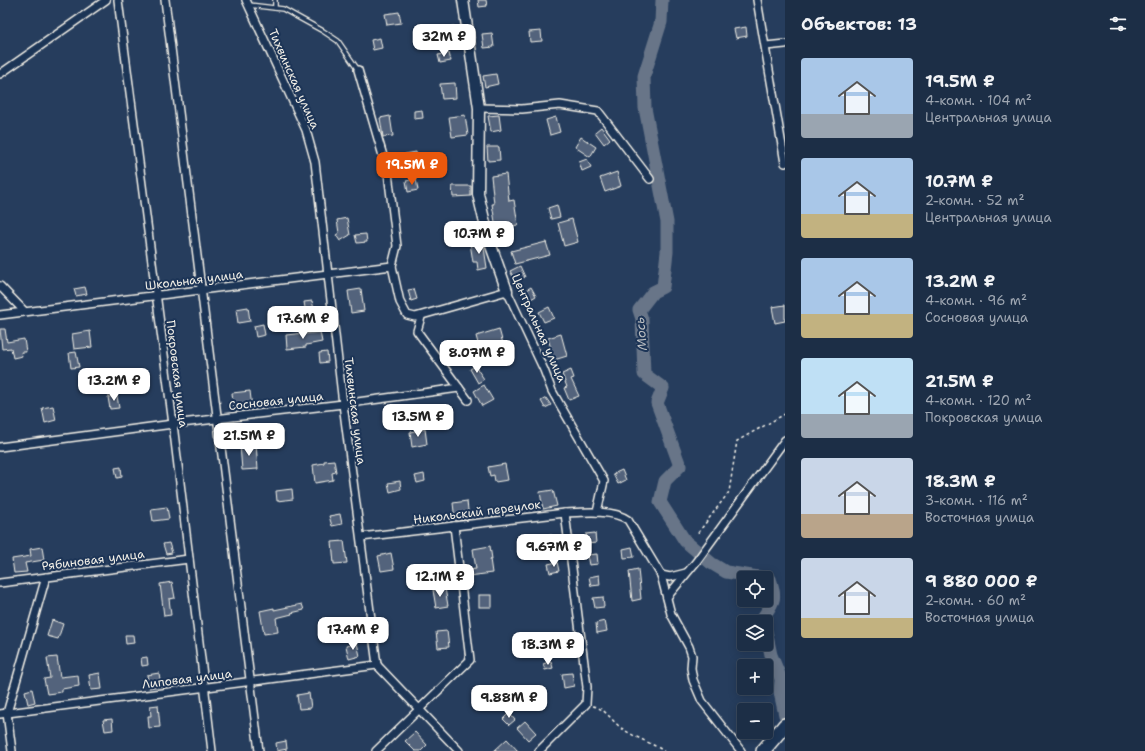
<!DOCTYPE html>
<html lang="ru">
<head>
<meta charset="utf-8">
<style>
	:root { --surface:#1c2e46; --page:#293a51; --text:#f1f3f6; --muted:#a0a8b3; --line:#3a4a5f; --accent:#ea580c }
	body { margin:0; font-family:"Shantell Sans",sans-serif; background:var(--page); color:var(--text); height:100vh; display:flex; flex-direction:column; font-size:15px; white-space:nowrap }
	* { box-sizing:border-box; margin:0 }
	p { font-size:13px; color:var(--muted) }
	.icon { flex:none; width:22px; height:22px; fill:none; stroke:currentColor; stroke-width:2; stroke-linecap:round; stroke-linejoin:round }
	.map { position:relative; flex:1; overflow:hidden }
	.drawer { display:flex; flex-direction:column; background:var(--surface); width:360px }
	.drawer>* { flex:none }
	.fabs { position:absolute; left:737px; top:571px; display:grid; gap:8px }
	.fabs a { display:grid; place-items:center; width:36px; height:36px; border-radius:4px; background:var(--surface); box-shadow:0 2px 10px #0003,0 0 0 1px var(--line); font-size:20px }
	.price { position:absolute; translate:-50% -34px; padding:0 9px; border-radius:8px; background:#fff; color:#222; font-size:13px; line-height:26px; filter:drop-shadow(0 1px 2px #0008) }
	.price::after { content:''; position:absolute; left:50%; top:24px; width:12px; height:9px; margin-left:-6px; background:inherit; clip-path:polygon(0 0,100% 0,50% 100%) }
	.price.current { background:var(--accent); color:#fff }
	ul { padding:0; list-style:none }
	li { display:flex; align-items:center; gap:12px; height:100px; padding:0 16px }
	li span { display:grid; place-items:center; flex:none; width:112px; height:80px; border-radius:4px; color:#555 }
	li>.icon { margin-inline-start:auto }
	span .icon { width:48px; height:48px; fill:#fffc; stroke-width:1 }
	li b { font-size:17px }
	h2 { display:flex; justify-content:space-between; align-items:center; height:48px; padding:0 16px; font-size:17px }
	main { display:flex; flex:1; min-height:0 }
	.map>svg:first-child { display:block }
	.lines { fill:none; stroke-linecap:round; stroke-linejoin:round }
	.river { stroke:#677588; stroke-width:13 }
	.building { fill:#52647b; stroke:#f4f1e8 }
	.lane-casing { stroke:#f4f1e8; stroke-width:6 }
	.street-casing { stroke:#f4f1e8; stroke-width:10 }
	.secondary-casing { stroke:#f4f1e8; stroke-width:13 }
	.highway-casing { stroke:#f4f1e8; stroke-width:16 }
	.path { stroke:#f4f1e8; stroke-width:1.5; stroke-dasharray:3 3; stroke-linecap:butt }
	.lane { stroke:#1d3557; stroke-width:3.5 }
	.street { stroke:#1d3557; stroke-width:7 }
	.secondary { stroke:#1d3557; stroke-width:10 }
	.highway { stroke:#1d3557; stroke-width:13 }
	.labels { text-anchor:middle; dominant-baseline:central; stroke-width:4; stroke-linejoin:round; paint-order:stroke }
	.street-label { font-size:12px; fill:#f4f1e8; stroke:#1d3557 }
	.water-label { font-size:13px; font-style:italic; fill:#bcbfc2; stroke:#1d3557 }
</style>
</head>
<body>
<main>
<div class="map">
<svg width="785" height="751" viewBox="0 0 785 751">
	<rect width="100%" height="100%" fill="#263d5d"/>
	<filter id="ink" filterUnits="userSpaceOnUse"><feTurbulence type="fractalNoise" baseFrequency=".025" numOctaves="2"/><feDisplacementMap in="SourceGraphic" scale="8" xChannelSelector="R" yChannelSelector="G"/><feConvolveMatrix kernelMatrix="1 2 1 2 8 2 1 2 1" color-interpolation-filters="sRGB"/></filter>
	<g filter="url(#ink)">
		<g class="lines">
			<g class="river">
				<polyline points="662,0 661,22 644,76 645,108 667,222 667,252 663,287 653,292 639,310 642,319 644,374 663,388 657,403 680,466 665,481 660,502 685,541 711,563 726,572 765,578"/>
				<path d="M 760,622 C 772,603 778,602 770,579 L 766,578"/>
				<polyline points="766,631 771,655 781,679 780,692 785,715"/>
			</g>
		</g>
		<g class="building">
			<polygon points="478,0 486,0 487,6 479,7"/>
			<polygon points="399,12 401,23 387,25 385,14"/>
			<polygon points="454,26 455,42 442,43 440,28"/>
			<polygon points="746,27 747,36 736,38 734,29"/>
			<polygon points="541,31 542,41 530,42 529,32"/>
			<polygon points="492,33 494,47 484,48 482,34"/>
			<polygon points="380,38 382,48 373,50 371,40"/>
			<polygon points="449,53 451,61 440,63 438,55"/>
			<polygon points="496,74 498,84 485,87 483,76"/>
			<polygon points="455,83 456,98 442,99 440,84"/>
			<polygon points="422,110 423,118 414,119 414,111"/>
			<polygon points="465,115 468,135 452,137 449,117"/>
			<polygon points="499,115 501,130 491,132 488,116"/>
			<polygon points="390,116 393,136 383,137 380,118"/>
			<polygon points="556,117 560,132 550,135 546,120"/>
			<polygon points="601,127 610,139 604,144 595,132"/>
			<polygon points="581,137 596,147 590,157 575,147"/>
			<polygon points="487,147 499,147 500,160 488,161"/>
			<polygon points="416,152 418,163 407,164 405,154"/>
			<polygon points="587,159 591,167 582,171 579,162"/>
			<polygon points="617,172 621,186 605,192 600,178"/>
			<polygon points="506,174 509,201 514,200 518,225 496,228 492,204 494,204 491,176"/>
			<polygon points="416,179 418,190 408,192 406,181"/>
			<polygon points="452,186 471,186 471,196 453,197"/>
			<polygon points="557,205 560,217 551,219 548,208"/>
			<polygon points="347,218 350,235 340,241 336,235 339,233 337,220"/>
			<polygon points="572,219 578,242 564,246 558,223"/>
			<polygon points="366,234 367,242 357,243 355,235"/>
			<polygon points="483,241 487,268 478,270 477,262 473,262 470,243"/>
			<polygon points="546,242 550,255 515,264 511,251"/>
			<polygon points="520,266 525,277 516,282 510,271"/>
			<polygon points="85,287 87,294 76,296 74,289"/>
			<polygon points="531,287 536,296 526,302 521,293"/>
			<polygon points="361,289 364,311 351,313 348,291"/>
			<polygon points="414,289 417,299 411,301 408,290"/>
			<polygon points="312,301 315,313 306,314 304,302"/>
			<polygon points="785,305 785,321 775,323 772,307"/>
			<polygon points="248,307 250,321 238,323 236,309"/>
			<polygon points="549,307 554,318 544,322 539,312"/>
			<polygon points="263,324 265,335 256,337 254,326"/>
			<polygon points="0,329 5,329 7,342 24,339 26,352 21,352 22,356 13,358 11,348 2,349"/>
			<polygon points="499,329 506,355 493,359 489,344 479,347 476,336"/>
			<polygon points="90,331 92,347 74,349 72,334"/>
			<polygon points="320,332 322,342 306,345 306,347 287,349 286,335 304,333 304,334"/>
			<polygon points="561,334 567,356 554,360 548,338"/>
			<polygon points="76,352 79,367 71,368 69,353"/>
			<polygon points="327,352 328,362 320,363 319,353"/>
			<polygon points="475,366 484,379 478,383 470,369"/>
			<polygon points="571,370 574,378 571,379 579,396 569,400 564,388 567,387 562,374"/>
			<polygon points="484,385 493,400 482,406 474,391"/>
			<polygon points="250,391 252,408 234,410 232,393"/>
			<polygon points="117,396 119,408 110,409 108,397"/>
			<polygon points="546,398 551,405 545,408 541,401"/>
			<polygon points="53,406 56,420 45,423 42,408"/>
			<polygon points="425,429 427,444 412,447 410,432"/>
			<polygon points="282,431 283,442 273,443 272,432"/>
			<polygon points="256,444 258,469 242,470 240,445"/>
			<polygon points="334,460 336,472 332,473 333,480 315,483 313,465 324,463 324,461"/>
			<polygon points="505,464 508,480 495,482 494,475 490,476 488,467"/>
			<polygon points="121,467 122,477 117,478 115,468"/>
			<polygon points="622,470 626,480 618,484 613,474"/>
			<polygon points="424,474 425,481 417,483 415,476"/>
			<polygon points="400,481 401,489 390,492 388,483"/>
			<polygon points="292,489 293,499 277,501 276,491"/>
			<polygon points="553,490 557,506 543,509 540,492"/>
			<polygon points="467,501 469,519 455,520 453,503"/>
			<polygon points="167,507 169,519 153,521 151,509"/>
			<polygon points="340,514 342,524 332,526 329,516"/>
			<polygon points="595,533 596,543 587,544 586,534"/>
			<polygon points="552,535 555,549 544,551 542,536"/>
			<polygon points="344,541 347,563 334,564 332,542"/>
			<polygon points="169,543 172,553 166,554 163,544"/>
			<polygon points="490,546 492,559 490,559 492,573 469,576 468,570 476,569 473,549"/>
			<polygon points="42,547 44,560 25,563 27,572 14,573 12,559 31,556 30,549"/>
			<polygon points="632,547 634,557 624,558 623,549"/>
			<polygon points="391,553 394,569 381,571 378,556"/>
			<polygon points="597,554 598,564 589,565 587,555"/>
			<polygon points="93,557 94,564 87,566 86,558"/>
			<polygon points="557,562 559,571 550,573 548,564"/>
			<polygon points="638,569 641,599 632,601 629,571"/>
			<polygon points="599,575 600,585 591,586 589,577"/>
			<polygon points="172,582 175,598 169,599 171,615 164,616 160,584"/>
			<polygon points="445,588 448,606 436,608 433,590"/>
			<rect x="479" y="595" width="13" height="12"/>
			<polygon points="603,597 604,607 595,608 593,598"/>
			<polygon points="302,604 304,610 291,613 292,614 276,618 278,632 264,634 260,611 274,608 274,610"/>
			<polygon points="52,620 63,624 58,639 47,636"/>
			<polygon points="605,621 607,631 597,633 596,623"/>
			<polygon points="447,631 449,647 438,648 436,632"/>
			<polygon points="125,635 133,635 134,643 126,644"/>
			<polygon points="357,643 360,656 349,659 346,646"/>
			<polygon points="57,657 60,677 78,675 79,686 62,689 62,692 47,694 44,679 50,678 47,658"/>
			<polygon points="147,657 148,665 142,666 141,658"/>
			<polygon points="551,661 553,668 545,670 543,664"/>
			<polygon points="100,673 102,689 91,690 89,675"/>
			<polygon points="159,673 161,686 149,688 147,675"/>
			<polygon points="572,673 574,686 564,688 562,674"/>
			<polygon points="32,689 35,702 28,704 25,691"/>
			<polygon points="309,693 311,708 299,709 297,695"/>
			<polygon points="158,705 160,727 149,728 148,716 151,716 150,706"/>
			<polygon points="509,713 515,720 509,725 503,719"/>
			<polygon points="112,719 113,730 105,731 103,720"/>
			<polygon points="525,721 536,733 528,740 517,728"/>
			<polygon points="415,732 427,745 421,751 415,751 405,741"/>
			<polygon points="507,739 518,751 494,751"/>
			<polygon points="286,741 287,749 277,751 276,743"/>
		</g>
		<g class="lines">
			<defs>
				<g id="lane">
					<polyline points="249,5 283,9 323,31 338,41 358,70"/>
					<polyline points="275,8 275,0"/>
				</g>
				<g id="street">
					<polyline points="118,0 173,424 212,751"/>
					<polyline points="165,0 259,751"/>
					<polyline points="246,0 306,130 315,162 343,404 377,665"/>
					<polyline points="757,0 785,163"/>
					<polyline points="766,46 785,44"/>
					<polyline points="358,70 388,173 397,246 392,266 400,302 407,315 415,317 507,291 544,370 552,391 604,481 597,512"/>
					<polyline points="0,74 106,0"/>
					<polyline points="479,108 522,109 560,105 598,111 650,179"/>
					<polyline points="0,286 25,312"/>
					<polyline points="0,315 392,266"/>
					<polyline points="421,317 417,331 468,400"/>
					<polyline points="0,447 173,424 343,404 459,388"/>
					<path d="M 361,537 L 565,513 C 583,512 613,509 628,520 L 661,575 L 671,614 L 689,647 L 692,656 L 691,668 L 693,680 L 702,701 L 741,751"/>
					<polyline points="661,575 670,577 686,573"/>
					<polyline points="0,583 189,559"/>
					<polyline points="667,597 696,562 785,440"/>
					<polyline points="377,665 459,751"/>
					<polyline points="0,714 377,665"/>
					<polyline points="12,751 7,713 46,577"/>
					<polyline points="376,751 470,660 454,526"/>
					<polyline points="539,751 586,704 587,687 565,513"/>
				</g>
				<polyline id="secondary" points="463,0 479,108 478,194 489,240 507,291"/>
				<polyline id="highway" points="763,751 785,725"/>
			</defs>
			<use href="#lane" class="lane-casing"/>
			<use href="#street" class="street-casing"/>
			<use href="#secondary" class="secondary-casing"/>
			<use href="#highway" class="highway-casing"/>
			<g class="path">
				<polyline points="698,533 729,492 737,441 785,414"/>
				<path d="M 593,706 C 606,709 610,719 620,727 C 633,737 650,742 664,751"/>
			</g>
			<use href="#lane" class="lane"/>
			<use href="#street" class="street"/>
			<use href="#secondary" class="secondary"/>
			<use href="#highway" class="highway"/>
		</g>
	</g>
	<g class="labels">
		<g class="street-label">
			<text transform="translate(294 79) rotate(66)">Тихвинская улица</text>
			<text transform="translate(194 280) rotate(-7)">Школьная улица</text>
			<text transform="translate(539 328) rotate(66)">Центральная улица</text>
			<text transform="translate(177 374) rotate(83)">Покровская улица</text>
			<text transform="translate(276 401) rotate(-6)">Сосновая улица</text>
			<text transform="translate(355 411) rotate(83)">Тихвинская улица</text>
			<text transform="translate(477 512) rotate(-7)">Никольский переулок</text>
			<text transform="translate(93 560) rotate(-7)">Рябиновая улица</text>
			<text transform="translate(187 679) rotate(-7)">Липовая улица</text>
		</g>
		<g class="water-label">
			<text transform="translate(641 334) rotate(-95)">Мось</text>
		</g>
	</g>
</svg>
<div class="fabs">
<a><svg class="icon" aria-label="locate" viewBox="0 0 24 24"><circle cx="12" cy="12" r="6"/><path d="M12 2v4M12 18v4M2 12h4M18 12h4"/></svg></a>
<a><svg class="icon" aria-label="layers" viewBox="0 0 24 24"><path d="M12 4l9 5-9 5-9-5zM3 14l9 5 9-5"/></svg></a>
<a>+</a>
<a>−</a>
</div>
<b class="price" style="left:444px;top:58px">32M ₽</b>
<b class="price current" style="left:412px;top:186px">19.5M ₽</b>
<b class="price" style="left:479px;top:255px">10.7M ₽</b>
<b class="price" style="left:303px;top:340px">17.6M ₽</b>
<b class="price" style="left:477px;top:374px">8.07M ₽</b>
<b class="price" style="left:114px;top:402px">13.2M ₽</b>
<b class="price" style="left:418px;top:438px">13.5M ₽</b>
<b class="price" style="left:249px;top:457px">21.5M ₽</b>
<b class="price" style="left:554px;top:568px">9.67M ₽</b>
<b class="price" style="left:440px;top:598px">12.1M ₽</b>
<b class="price" style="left:353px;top:651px">17.4M ₽</b>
<b class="price" style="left:548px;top:666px">18.3M ₽</b>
<b class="price" style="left:509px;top:719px">9.88M ₽</b>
</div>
<section class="drawer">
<h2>Объектов: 13<svg class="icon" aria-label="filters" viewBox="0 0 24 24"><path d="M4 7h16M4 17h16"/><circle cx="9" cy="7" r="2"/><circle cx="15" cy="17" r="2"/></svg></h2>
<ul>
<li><span style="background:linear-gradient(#a9c7e8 70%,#9aa5b1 0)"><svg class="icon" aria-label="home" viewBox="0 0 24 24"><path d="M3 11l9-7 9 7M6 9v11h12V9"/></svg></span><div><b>19.5M ₽</b><p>4-комн. · 104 m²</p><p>Центральная улица</p></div></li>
<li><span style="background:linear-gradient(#a9c7e8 70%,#c2b280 0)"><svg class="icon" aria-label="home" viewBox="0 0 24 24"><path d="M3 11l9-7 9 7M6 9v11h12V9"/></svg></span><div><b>10.7M ₽</b><p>2-комн. · 52 m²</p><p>Центральная улица</p></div></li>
<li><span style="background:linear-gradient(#a9c7e8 70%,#c2b280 0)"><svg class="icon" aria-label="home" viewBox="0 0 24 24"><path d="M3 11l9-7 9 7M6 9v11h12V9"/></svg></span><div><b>13.2M ₽</b><p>4-комн. · 96 m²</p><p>Сосновая улица</p></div></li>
<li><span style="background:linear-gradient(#bfe0f5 70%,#9aa5b1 0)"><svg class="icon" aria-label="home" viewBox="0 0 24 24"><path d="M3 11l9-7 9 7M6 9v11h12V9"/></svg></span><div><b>21.5M ₽</b><p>4-комн. · 120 m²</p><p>Покровская улица</p></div></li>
<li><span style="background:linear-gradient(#c9d6e8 70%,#b9a48a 0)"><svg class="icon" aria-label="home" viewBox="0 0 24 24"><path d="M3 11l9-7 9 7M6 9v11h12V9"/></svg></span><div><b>18.3M ₽</b><p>3-комн. · 116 m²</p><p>Восточная улица</p></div></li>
<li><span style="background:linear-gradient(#c9d6e8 75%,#c2b280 0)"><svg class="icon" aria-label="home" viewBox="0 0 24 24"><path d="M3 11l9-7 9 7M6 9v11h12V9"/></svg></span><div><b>9 880 000 ₽</b><p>2-комн. · 60 m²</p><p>Восточная улица</p></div></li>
</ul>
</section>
</main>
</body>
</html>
